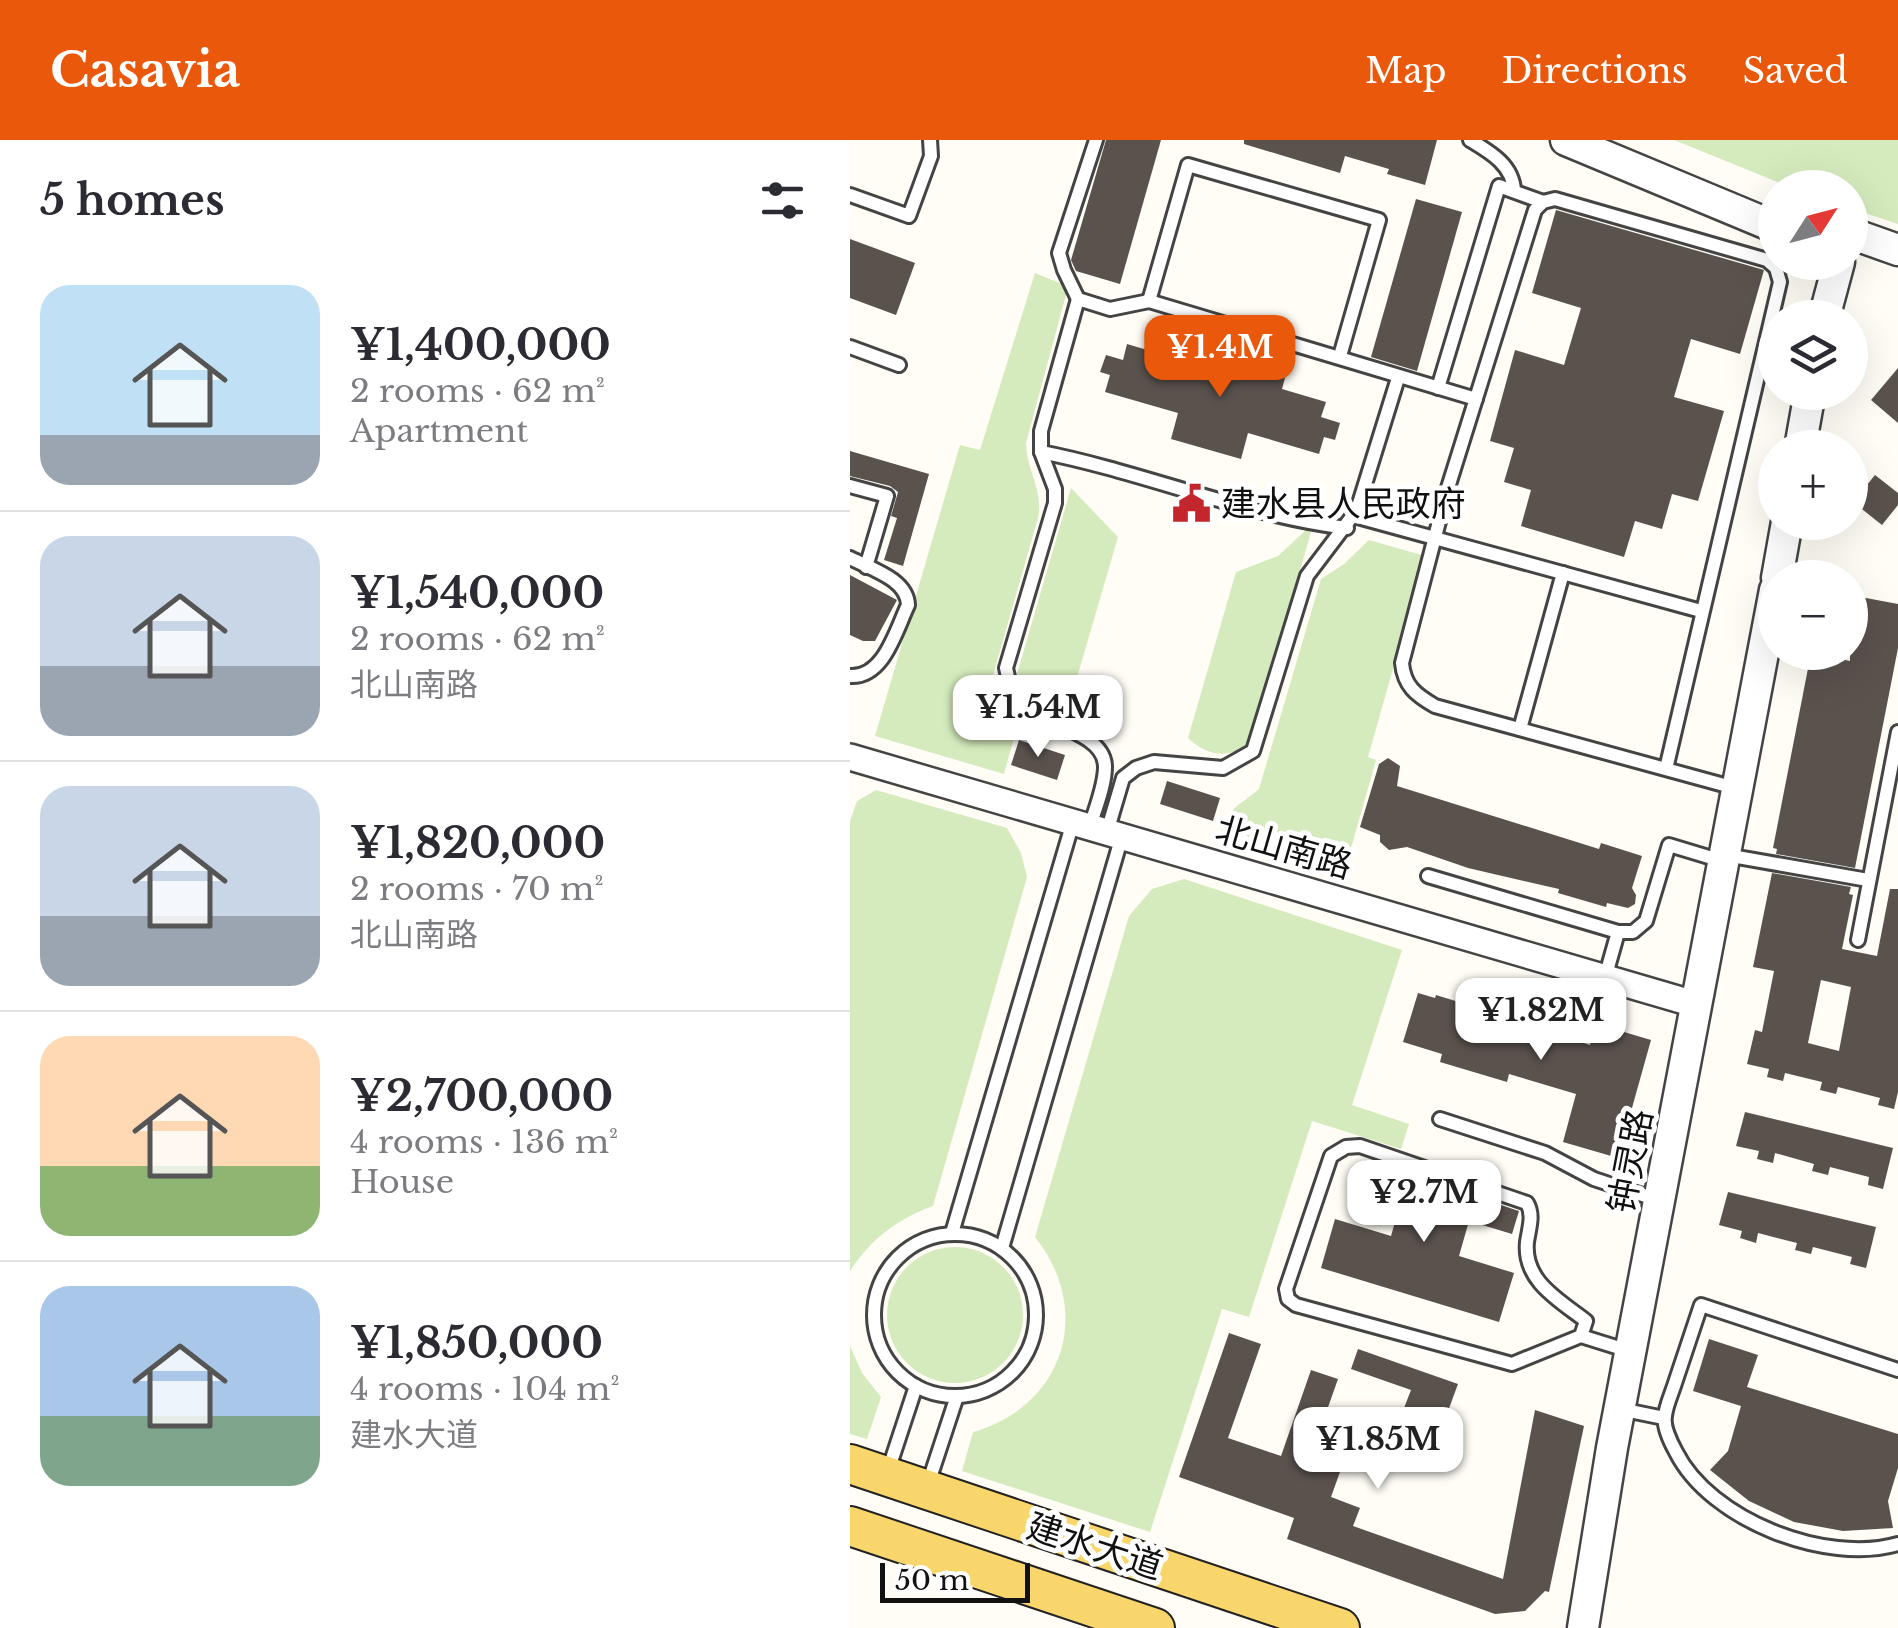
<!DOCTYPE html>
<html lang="en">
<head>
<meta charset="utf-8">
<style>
	:root { --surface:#fff; --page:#f2f2f3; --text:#2b2b33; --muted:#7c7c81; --line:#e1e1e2; --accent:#ea580c }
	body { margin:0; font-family:"Libre Baskerville","Noto Sans SC",serif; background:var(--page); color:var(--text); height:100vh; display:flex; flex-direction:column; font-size:38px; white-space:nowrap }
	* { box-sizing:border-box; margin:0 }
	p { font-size:32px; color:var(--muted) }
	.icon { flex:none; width:55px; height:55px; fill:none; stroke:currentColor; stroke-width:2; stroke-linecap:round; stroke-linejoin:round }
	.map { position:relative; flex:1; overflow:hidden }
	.details { display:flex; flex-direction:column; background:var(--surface); width:850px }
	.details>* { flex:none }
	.needle { width:65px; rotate:54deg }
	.buttons { position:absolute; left:908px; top:30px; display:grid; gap:20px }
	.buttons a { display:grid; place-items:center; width:110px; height:110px; border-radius:50%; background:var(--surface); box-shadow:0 10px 40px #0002; font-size:50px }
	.scale { position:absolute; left:30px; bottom:25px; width:150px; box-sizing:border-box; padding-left:10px; border:5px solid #111; border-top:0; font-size:28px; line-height:35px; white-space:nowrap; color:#111; -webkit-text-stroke:8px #fff; paint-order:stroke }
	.price { position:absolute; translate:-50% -85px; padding:0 22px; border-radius:20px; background:#fff; color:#222; font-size:32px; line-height:65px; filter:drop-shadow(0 2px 5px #0008) }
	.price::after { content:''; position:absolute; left:50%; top:60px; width:30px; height:22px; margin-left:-15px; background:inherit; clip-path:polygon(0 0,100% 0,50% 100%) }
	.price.on { background:var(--accent); color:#fff }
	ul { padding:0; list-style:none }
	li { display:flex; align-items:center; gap:30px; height:250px; padding:0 40px }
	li+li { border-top:2px solid var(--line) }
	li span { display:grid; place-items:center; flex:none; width:280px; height:200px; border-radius:30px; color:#555 }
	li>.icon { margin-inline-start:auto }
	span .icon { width:120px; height:120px; fill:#fffc; stroke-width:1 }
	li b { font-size:42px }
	h2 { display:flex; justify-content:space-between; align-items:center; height:120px; padding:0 40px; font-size:42px }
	header { display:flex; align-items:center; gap:60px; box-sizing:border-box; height:140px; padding:0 50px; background:var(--accent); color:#fff }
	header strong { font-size:48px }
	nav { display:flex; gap:55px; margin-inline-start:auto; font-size:35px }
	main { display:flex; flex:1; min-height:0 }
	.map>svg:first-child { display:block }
	.green { fill:#d5ebbd }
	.building { fill:#5a524d; fill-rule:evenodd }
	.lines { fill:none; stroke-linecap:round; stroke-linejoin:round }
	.service-casing { stroke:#444; stroke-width:18 }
	.minor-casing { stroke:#444; stroke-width:30 }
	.tertiary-casing { stroke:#444; stroke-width:35 }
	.primary-casing { stroke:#222; stroke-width:42 }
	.service { stroke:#fff; stroke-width:12 }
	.minor { stroke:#fff; stroke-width:25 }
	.tertiary { stroke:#fff; stroke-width:30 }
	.primary { stroke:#f9d66b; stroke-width:38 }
	.labels { text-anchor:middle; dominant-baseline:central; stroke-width:10; stroke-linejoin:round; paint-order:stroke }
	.poi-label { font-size:35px; fill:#111; stroke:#fff; text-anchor:start }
	.street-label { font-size:35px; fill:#111; stroke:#fff }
</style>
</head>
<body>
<header>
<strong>Casavia</strong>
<nav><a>Map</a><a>Directions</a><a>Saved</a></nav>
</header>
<main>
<section class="details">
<h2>5 homes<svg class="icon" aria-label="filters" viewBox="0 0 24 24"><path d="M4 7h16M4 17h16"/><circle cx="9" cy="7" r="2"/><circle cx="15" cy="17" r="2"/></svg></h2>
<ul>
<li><span style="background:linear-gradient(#bfe0f5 75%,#9aa5b1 0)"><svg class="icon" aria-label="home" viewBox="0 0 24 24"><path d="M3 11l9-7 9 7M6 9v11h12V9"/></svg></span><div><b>¥1,400,000</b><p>2 rooms · 62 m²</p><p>Apartment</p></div></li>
<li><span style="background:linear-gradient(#c9d6e8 65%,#9aa5b1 0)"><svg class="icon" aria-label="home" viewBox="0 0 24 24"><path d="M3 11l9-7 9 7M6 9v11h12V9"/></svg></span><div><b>¥1,540,000</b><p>2 rooms · 62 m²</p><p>北山南路</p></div></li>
<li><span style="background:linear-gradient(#c9d6e8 65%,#9aa5b1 0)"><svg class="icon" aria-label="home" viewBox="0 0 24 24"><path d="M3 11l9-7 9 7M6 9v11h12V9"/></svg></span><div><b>¥1,820,000</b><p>2 rooms · 70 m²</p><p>北山南路</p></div></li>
<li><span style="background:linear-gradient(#ffd9b3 65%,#8fb573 0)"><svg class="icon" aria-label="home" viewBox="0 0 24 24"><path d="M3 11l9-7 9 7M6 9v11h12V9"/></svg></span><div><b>¥2,700,000</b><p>4 rooms · 136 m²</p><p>House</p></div></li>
<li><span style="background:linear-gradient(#a9c7e8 65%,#7fa58c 0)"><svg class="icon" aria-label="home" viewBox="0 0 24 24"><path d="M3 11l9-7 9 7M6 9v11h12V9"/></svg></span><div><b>¥1,850,000</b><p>4 rooms · 104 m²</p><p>建水大道</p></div></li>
</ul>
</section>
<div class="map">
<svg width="1048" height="1488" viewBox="0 0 1048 1488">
	<rect width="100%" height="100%" fill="#fffdf5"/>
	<g class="green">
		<polygon points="824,0 1048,0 1048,84 1000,68 1000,48 940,47"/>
		<path d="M 185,133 L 212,144 L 217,151 L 176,303 C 176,329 194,351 188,378 L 130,581 L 134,589 L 164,598 L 154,634 L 25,596 L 110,305 L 130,310 Z"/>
		<polygon points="221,348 268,397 219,565 190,564 175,555 167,534"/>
		<path d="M 456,390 L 461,392 L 401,600 C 382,621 356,616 338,598 L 386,432 L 428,416 Z"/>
		<path d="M 519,400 L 575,416 L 518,617 L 526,620 L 494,733 L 370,697 C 378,666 387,668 409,649 L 471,439 L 494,424 Z"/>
		<path d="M 26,650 L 157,688 L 171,713 L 177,737 L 83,1066 C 47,1079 21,1099 0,1131 L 0,681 L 7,661 Z"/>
		<path d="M 334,739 L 552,810 L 502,965 L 559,984 L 551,1009 L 462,981 L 399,1177 L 372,1169 L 300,1392 L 112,1331 L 123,1292 C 214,1266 244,1171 185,1097 L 279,776 L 302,749 Z"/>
		<circle cx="105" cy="1175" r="68"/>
		<polygon points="0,1206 12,1233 31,1257 17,1299 0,1294"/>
	</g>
	<g class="building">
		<polygon points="256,0 311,0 270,144 226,131 221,120"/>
		<polygon points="394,0 587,0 575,45 537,34 539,29 495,16 490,33 394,4"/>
		<polygon points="566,59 612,72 567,231 521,217"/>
		<polygon points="706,70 914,130 890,214 841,199 824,257 874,271 848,361 822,354 812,389 785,381 774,417 671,386 681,350 654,342 664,308 640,301 665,210 714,225 731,168 682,153"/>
		<polygon points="0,99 65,123 46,175 0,158"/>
		<polygon points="277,204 331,220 335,205 436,234 432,249 476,262 471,277 490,283 485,300 474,297 469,314 398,293 391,319 321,299 328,273 255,252 260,235 250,232 256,215 273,220"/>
		<polygon points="1048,228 1048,283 1021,260"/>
		<polygon points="0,311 79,334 53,426 34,420 47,378 41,376 48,352 40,346 0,336"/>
		<polygon points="1025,335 1048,353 1048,365 1032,385 1003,362"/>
		<polygon points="0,435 47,460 25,501 13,501 0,495"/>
		<polygon points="1000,455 1048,464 1048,508 1005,728 926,714 927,709 923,708 961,513 1000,521"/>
		<polygon points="169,600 215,615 207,640 161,625"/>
		<polygon points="538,618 550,626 547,646 749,709 751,703 792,716 782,748 786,755 785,764 778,768 757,763 756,767 708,753 709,749 618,728 557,707 539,710 530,702 530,695 510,687 529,624"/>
		<polygon points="317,641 370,658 363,681 310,664"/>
		<path d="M 922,733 L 1001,747 L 999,754 L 1003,755 L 992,809 L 1027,816 L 1040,749 L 1048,749 L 1048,952 L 1044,969 L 1028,965 L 1030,958 L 988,947 L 986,954 L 970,950 L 972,942 L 935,933 L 933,941 L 917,937 L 919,929 L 897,924 L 905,890 L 912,892 L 924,831 L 903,827 ZM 971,840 L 1001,847 L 989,911 L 958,903 Z"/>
		<polygon points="568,853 585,858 586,855 700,890 699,892 740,905 747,884 801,900 768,1018 713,1002 726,954 659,934 657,942 590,922 592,914 553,902"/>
		<polygon points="895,972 1043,1008 1033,1049 1018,1045 1019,1037 980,1027 978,1035 962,1031 964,1024 925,1013 923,1023 907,1019 909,1011 886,1006"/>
		<polygon points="515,1020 669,1071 662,1094 619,1081 609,1116 664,1133 649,1182 471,1128 485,1079 541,1096 551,1061 507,1048"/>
		<polygon points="878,1052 1026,1087 1016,1128 1000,1124 1002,1117 963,1107 961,1114 945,1110 947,1103 908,1093 906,1103 890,1098 892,1091 869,1085"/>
		<polygon points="379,1193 411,1204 378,1298 431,1316 461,1230 488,1239 465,1304 496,1315 481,1357 510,1368 503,1386 653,1439 685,1270 734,1286 699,1452 695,1451 675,1471 645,1474 437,1399 444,1378 329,1337"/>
		<polygon points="859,1199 908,1215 897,1247 1048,1294 1048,1328 1038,1361 1043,1388 993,1391 944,1382 899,1361 860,1330 878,1311 891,1266 843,1251"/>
		<polygon points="508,1209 608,1244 594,1282 554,1268 561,1250 501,1229"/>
	</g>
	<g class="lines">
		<defs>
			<g id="service">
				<path d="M 620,0 C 640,12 663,25 664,51"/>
				<polyline points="0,55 59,76 81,16 80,0"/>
				<polyline points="228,159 214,130 209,113 246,0"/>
				<polyline points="299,161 338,25 529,80 490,216"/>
				<polyline points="0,207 49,225"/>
				<polyline points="588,248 649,46 693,62"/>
				<path d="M 191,312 C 293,332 396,376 497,388"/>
				<polyline points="0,346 37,356 16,427"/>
				<polyline points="504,376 851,471"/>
				<path d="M 0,418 C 21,429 57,439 58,465 C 46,490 34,538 0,536"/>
				<polyline points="670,589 713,433"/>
				<path d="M 816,629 L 930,142 L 926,128 L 917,120 L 705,59 L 693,62 L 685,70 L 597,351 L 552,523 C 554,546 566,555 585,566 L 885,648"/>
				<path d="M 240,687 C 245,669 255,646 255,627 C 255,591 190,585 170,564 C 161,555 159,541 156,528 L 205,363 L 205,349 L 191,312 L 191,291 L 228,159 L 260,169 L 299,161 L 626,259"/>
				<polyline points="257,692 273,638 286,628 304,622 373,628 403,611 457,436 507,370 548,238"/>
				<polyline points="876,715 1018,740"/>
				<polyline points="578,736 768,792 755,838"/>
				<polyline points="768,792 783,792 796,781 819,705 872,721"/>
				<polyline points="1008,800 1048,592"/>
				<polyline points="590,979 695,1013 744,1039 808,1060"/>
				<polyline points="102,1093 223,682"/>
				<circle cx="105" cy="1175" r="81"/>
				<polyline points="152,1108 272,696"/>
				<path d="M 731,1196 L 736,1181 C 709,1160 673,1141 677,1102 C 679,1088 684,1075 677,1063 L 510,1006 L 496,1007 L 481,1016 L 436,1149 L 438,1159 L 446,1165 L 662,1224 L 731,1196 L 779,1211"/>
				<path d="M 1048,1230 L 851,1165 C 842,1192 833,1219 824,1246 C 821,1255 816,1266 815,1276 C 813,1286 821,1303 826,1312 C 860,1380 976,1425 1048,1404"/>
				<polyline points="770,1269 814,1278"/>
				<polyline points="37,1334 66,1246"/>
				<polyline points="78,1344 107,1256"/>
			</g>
			<polyline id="minor" points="0,617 848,865"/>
			<g id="tertiary">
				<polyline points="716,0 925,87"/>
				<polyline points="1000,93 1048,110"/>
				<polyline points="974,178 989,122"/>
				<polyline points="950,308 960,252"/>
				<polyline points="927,438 937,382"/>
				<polyline points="733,1488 762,1308 925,450"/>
			</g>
			<g id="primary">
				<polyline points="0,1324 490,1488"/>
				<polyline points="0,1386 305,1488"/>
			</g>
		</defs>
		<use href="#service" class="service-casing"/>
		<use href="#minor" class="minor-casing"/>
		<use href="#tertiary" class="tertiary-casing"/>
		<use href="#primary" class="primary-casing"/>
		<use href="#service" class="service"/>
		<use href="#minor" class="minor"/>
		<use href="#tertiary" class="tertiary"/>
		<use href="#primary" class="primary"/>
	</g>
	<defs>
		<symbol id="civic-bare" viewBox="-9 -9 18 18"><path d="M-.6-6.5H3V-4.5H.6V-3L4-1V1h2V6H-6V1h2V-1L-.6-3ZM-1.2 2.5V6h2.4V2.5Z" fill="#c4262e" stroke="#fff" stroke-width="2.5" paint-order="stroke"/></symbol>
	</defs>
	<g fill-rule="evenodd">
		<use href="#civic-bare" x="314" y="336" width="55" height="55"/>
	</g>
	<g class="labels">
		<g class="poi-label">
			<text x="371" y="363">建水县人民政府</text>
		</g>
		<g class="street-label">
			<text transform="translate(434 707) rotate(16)">北山南路</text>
			<text transform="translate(780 1021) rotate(-79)">钟灵路</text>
			<text transform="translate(245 1406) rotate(18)">建水大道</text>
		</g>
	</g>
</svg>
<div class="buttons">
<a><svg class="needle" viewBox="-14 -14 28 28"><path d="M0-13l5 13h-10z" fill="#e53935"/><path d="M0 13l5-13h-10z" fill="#7c7c81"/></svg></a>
<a><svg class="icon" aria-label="layers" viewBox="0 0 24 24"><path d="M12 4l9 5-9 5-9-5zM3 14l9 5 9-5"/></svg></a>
<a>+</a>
<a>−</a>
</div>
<div class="scale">50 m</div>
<b class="price on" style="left:370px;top:260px">¥1.4M</b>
<b class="price" style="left:188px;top:620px">¥1.54M</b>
<b class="price" style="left:691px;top:923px">¥1.82M</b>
<b class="price" style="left:574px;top:1105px">¥2.7M</b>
<b class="price" style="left:528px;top:1352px">¥1.85M</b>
</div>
</main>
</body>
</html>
